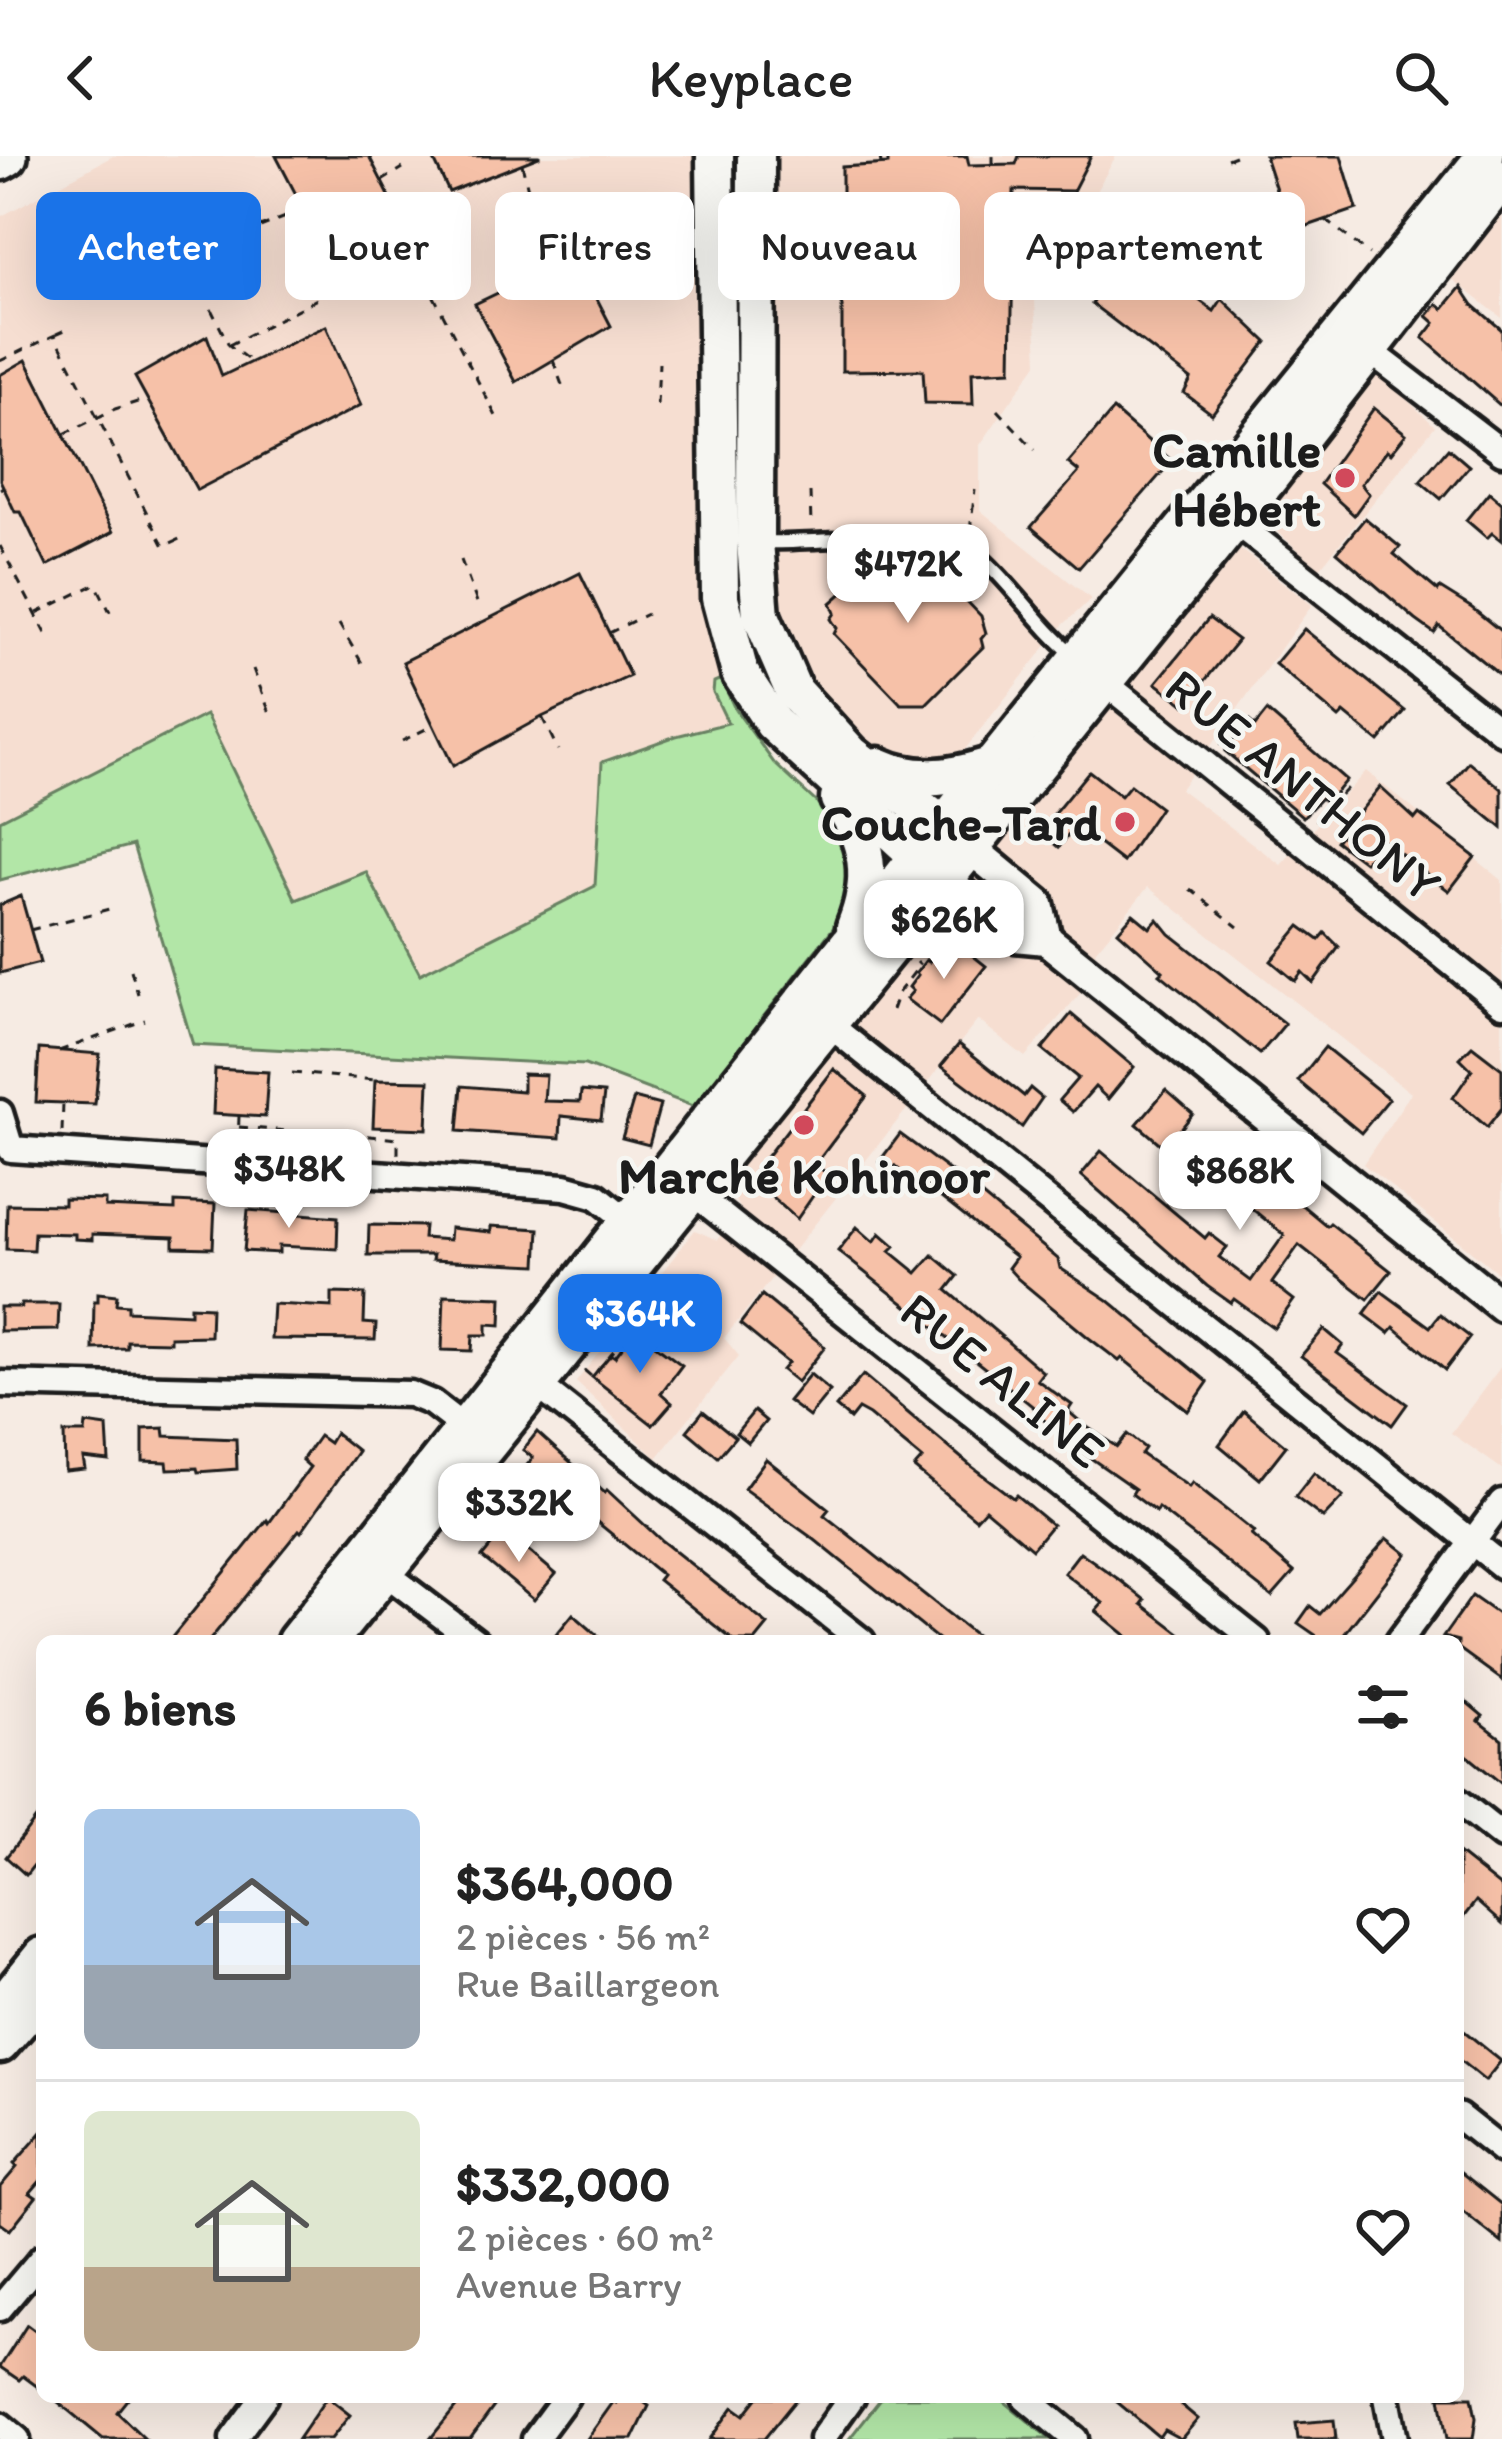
<!DOCTYPE html>
<html lang="fr">
<head>
<meta charset="utf-8">
<style>
	:root { --surface:#fff; --page:#f6f6f6; --text:#222; --muted:#767676; --line:#e0e0e0; --accent:#1a73e8 }
	body { margin:0; font-family:Itim,sans-serif; background:var(--page); color:var(--text); height:100vh; display:flex; flex-direction:column; font-size:45px; white-space:nowrap }
	* { box-sizing:border-box; margin:0 }
	p { font-size:39px; color:var(--muted) }
	.icon { flex:none; width:66px; height:66px; fill:none; stroke:currentColor; stroke-width:2; stroke-linecap:round; stroke-linejoin:round }
	.map { position:relative; flex:1; overflow:hidden }
	.drawer { position:absolute; left:36px; top:1479px; width:1428px; height:768px; display:flex; flex-direction:column; background:var(--surface); border-radius:18px; box-shadow:0 12px 48px #0002 }
	.drawer>* { flex:none }
	.top-card { position:absolute; left:36px; top:36px; width:1431px; height:108px; display:flex; gap:24px }
	.price { position:absolute; translate:-50% -102px; padding:0 27px; border-radius:24px; background:#fff; color:#222; font-size:39px; line-height:78px; filter:drop-shadow(0 3px 6px #0008) }
	.price::after { content:''; position:absolute; left:50%; top:72px; width:36px; height:27px; margin-left:-18px; background:inherit; clip-path:polygon(0 0,100% 0,50% 100%) }
	.price.on { background:var(--accent); color:#fff }
	ul { padding:0; list-style:none }
	li { display:flex; align-items:center; gap:36px; height:300px; padding:0 48px }
	li+li { border-top:3px solid var(--line) }
	li span { display:grid; place-items:center; flex:none; width:336px; height:240px; border-radius:18px; color:#555 }
	li>.icon { margin-inline-start:auto }
	span .icon { width:144px; height:144px; fill:#fffc; stroke-width:1 }
	li b { font-size:51px }
	h2 { display:flex; justify-content:space-between; align-items:center; height:144px; padding:0 48px; font-size:51px }
	.chip { padding:0 42px; border-radius:18px; background:var(--surface); box-shadow:0 12px 48px #0002; font-size:42px; line-height:108px }
	.chip.on { background:var(--accent); color:#fff }
	header { display:flex; justify-content:space-between; align-items:center; height:156px; padding:0 48px; background:var(--surface); font-size:54px; font-weight:600 }
	.map>svg:first-child { display:block }
	.built { fill:#f6ded1 }
	.green { fill:#b2e6a7; stroke:#678162; stroke-width:3 }
	.building { fill:#f6c1a8; stroke:#1c1c1c; stroke-width:3 }
	.lines { fill:none; stroke-linecap:round; stroke-linejoin:round }
	.service-casing { stroke:#1c1c1c; stroke-width:21 }
	.minor-casing { stroke:#1c1c1c; stroke-width:33 }
	.tertiary-casing { stroke:#1c1c1c; stroke-width:39 }
	.secondary-casing { stroke:#1c1c1c; stroke-width:45 }
	.primary-casing { stroke:#1c1c1c; stroke-width:48 }
	.path { stroke:#1c1c1c; stroke-width:3; stroke-dasharray:9 9; stroke-linecap:butt }
	.service { stroke:#f6f6f2; stroke-width:12 }
	.minor { stroke:#f6f6f2; stroke-width:24 }
	.tertiary { stroke:#f6f6f2; stroke-width:30 }
	.secondary { stroke:#f6f6f2; stroke-width:36 }
	.primary { stroke:#f6f6f2; stroke-width:39 }
	.poi-dot { fill:#d1495b; stroke:#f6f6f2; stroke-width:4.5 }
	.labels { text-anchor:middle; dominant-baseline:central; stroke-width:9; stroke-linejoin:round; paint-order:stroke }
	.poi-label { font-size:51px; font-weight:bold; fill:#1c1c1c; stroke:#f6f6f2; text-anchor:end }
	.street-label { font-size:51px; fill:#1c1c1c; stroke:#f6f6f2 }
</style>
</head>
<body>
<header><svg class="icon" aria-label="back" viewBox="0 0 24 24"><path d="M15 5l-7 7 7 7"/></svg>Keyplace<svg class="icon" aria-label="search" viewBox="0 0 24 24"><circle cx="10" cy="10" r="6"/><path d="M15 15l6 6"/></svg></header>
<div class="map">
<svg width="1502" height="2283" viewBox="0 0 1502 2283">
	<rect width="100%" height="100%" fill="#f6ebe3"/>
	<filter id="ink" filterUnits="userSpaceOnUse"><feTurbulence type="fractalNoise" baseFrequency=".00833" numOctaves="2"/><feDisplacementMap in="SourceGraphic" scale="24" xChannelSelector="R" yChannelSelector="G"/><feConvolveMatrix kernelMatrix="1 2 1 2 8 2 1 2 1" color-interpolation-filters="sRGB"/></filter>
	<g filter="url(#ink)">
		<g class="built">
			<polygon points="113,0 699,0 699,430 708,485 735,553 774,608 829,658 845,757 760,865 700,953 585,909 193,889 133,689 0,664 0,61"/>
			<polygon points="771,0 1116,0 1035,144 1038,206 980,289 980,354 1091,443 1063,469 955,606 907,610 868,592 816,544 790,498 772,432"/>
			<polygon points="1502,54 1502,162 1447,119"/>
			<polygon points="1377,216 1435,270 1319,413 1258,358"/>
			<polygon points="1232,387 1312,449 1180,633 1281,709 1366,615 1502,724 1502,1120 1363,1008 1411,937 1148,731 1096,794 1085,832 1025,901 978,864 724,1182 739,1200 657,1302 576,1226 695,1074 717,1084 740,1053 726,1029"/>
			<polygon points="1502,1209 1502,1313 1451,1277"/>
		</g>
		<g class="green">
			<polygon points="721,523 735,553 774,607 829,658 852,696 845,757 760,865 700,953 585,909 193,889 133,689 0,724 0,664 206,559 296,744 366,716 420,818 595,730 602,606 676,580 728,567 713,536 714,526"/>
			<polygon points="882,2241 999,2241 1050,2283 849,2283"/>
		</g>
		<g class="building">
			<polygon points="276,0 369,0 408,77 336,115"/>
			<polygon points="432,0 539,0 539,1 449,36"/>
			<polygon points="967,0 969,9 1016,8 1019,0 1091,0 1073,35 1014,34 1011,214 972,216 973,248 925,247 923,214 842,215 842,11 888,8 888,1"/>
			<polygon points="1265,0 1341,0 1357,53 1290,76"/>
			<polygon points="1131,94 1214,155 1222,143 1267,186 1212,258 1184,237 1191,223 1092,148"/>
			<polygon points="575,100 611,170 516,226 475,148"/>
			<polygon points="1461,131 1473,149 1502,174 1502,251 1423,182 1435,167 1427,160 1437,148 1443,153"/>
			<polygon points="326,170 361,249 197,334 135,221 207,180 222,220"/>
			<polygon points="26,204 113,376 47,410 21,356 15,356 0,324 0,219"/>
			<polygon points="1374,252 1406,278 1391,297 1387,294 1361,328 1369,338 1354,359 1320,328"/>
			<polygon points="1113,254 1172,305 1079,412 1031,371 1079,316 1068,307"/>
			<polygon points="1448,292 1469,310 1441,343 1420,325"/>
			<polygon points="1489,336 1502,347 1502,385 1492,377 1487,382 1466,364"/>
			<polygon points="1365,362 1400,391 1394,398 1438,435 1440,432 1472,452 1502,476 1502,521 1439,470 1434,477 1416,464 1337,396"/>
			<polygon points="902,392 910,398 920,396 981,460 986,477 981,483 983,491 926,548 901,548 834,478 837,472 831,463 835,457 831,447 889,396 896,397"/>
			<polygon points="580,417 630,520 542,561 453,610 403,506"/>
			<polygon points="1209,462 1238,484 1185,549 1156,527"/>
			<polygon points="1304,473 1405,555 1379,586 1344,557 1339,562 1275,508"/>
			<polygon points="1267,555 1346,624 1327,647 1321,642 1303,661 1225,595 1249,565 1255,570"/>
			<polygon points="1469,606 1502,633 1502,672 1450,629"/>
			<polygon points="1089,615 1121,640 1130,629 1160,652 1123,706 1076,670 1059,691 1040,675"/>
			<polygon points="1380,631 1415,663 1419,658 1475,701 1449,735 1382,684 1364,706 1336,685"/>
			<polygon points="21,740 40,807 0,817 0,749"/>
			<polygon points="1133,758 1150,772 1158,763 1170,778 1285,868 1260,898 1160,818 1163,815 1118,775"/>
			<polygon points="1300,770 1319,784 1325,777 1339,791 1313,827 1302,816 1295,825 1271,805"/>
			<polygon points="957,787 986,810 940,869 906,843 913,835 909,831 918,819 916,817 926,804 929,806 943,788 951,795"/>
			<polygon points="1071,858 1134,911 1108,943 1095,931 1073,956 1059,944 1078,922 1042,893"/>
			<polygon points="959,888 1024,940 1030,932 1042,942 1022,971 941,910"/>
			<polygon points="1472,890 1502,913 1502,952 1487,971 1453,942 1472,914 1460,902"/>
			<polygon points="1325,891 1389,943 1361,977 1298,925"/>
			<polygon points="39,893 100,898 95,948 36,946"/>
			<polygon points="215,913 268,916 265,961 213,958"/>
			<polygon points="834,913 867,940 815,1009 828,1018 797,1063 750,1022"/>
			<polygon points="523,918 546,919 544,945 580,946 581,935 604,937 601,964 561,960 560,982 458,975 462,930 523,935"/>
			<polygon points="375,924 429,925 427,973 373,971"/>
			<polygon points="1166,934 1193,958 1165,992 1137,968"/>
			<polygon points="634,942 660,949 649,989 622,982"/>
			<polygon points="900,978 969,1029 1058,1103 1060,1112 1108,1144 1208,1226 1188,1255 1122,1202 1119,1205 1089,1182 1018,1123 1008,1112 1016,1101 916,1022 913,1026 895,1010 890,1015 879,1006"/>
			<polygon points="1221,982 1327,1070 1330,1067 1391,1115 1368,1143 1299,1089 1272,1127 1294,1144 1274,1172 1234,1143 1231,1147 1207,1130 1081,1019 1101,995 1205,1082 1209,1077 1227,1091 1219,1101 1251,1125 1284,1079 1199,1009"/>
			<polygon points="64,1043 105,1044 105,1051 175,1054 175,1046 215,1048 213,1092 174,1091 174,1081 92,1078 92,1084 75,1083 75,1078 34,1077 33,1094 6,1093 7,1048 64,1049"/>
			<polygon points="248,1054 338,1061 337,1093 279,1090 279,1097 244,1095"/>
			<polygon points="369,1069 424,1070 423,1082 449,1084 450,1072 491,1076 491,1070 539,1073 537,1109 432,1104 433,1099 368,1099"/>
			<polygon points="857,1071 874,1086 880,1077 895,1090 890,1095 917,1117 933,1099 958,1120 947,1134 1043,1216 1037,1224 1072,1249 1068,1255 1084,1269 1117,1291 1127,1278 1145,1292 1141,1298 1189,1331 1192,1327 1254,1376 1251,1379 1294,1416 1272,1441 1158,1352 1156,1356 1132,1338 1135,1333 1092,1303 1034,1256 1036,1253 838,1095"/>
			<polygon points="1381,1135 1430,1171 1440,1158 1470,1181 1445,1214 1394,1171 1389,1177 1364,1158"/>
			<polygon points="98,1137 117,1139 116,1148 128,1149 128,1155 190,1158 190,1150 211,1151 210,1180 170,1181 170,1186 127,1185 127,1192 93,1193 94,1145 98,1145"/>
			<polygon points="332,1137 365,1138 364,1167 376,1168 375,1184 271,1183 273,1148 332,1151"/>
			<polygon points="444,1139 502,1141 501,1169 487,1168 487,1179 473,1179 472,1195 442,1194"/>
			<polygon points="762,1139 825,1191 797,1226 782,1214 788,1207 740,1168"/>
			<polygon points="21,1148 59,1148 58,1174 0,1175 0,1151 21,1151"/>
			<polygon points="1324,1173 1343,1189 1337,1197 1407,1248 1392,1269 1301,1200"/>
			<polygon points="635,1174 682,1209 661,1237 672,1247 653,1269 592,1221 611,1198 615,1201"/>
			<polygon points="810,1218 830,1235 809,1261 788,1245"/>
			<polygon points="863,1219 971,1310 1013,1342 1016,1339 1052,1369 1032,1393 985,1353 976,1363 914,1312 922,1303 869,1259 858,1253 850,1263 836,1251"/>
			<polygon points="703,1255 735,1281 718,1301 687,1275"/>
			<polygon points="754,1255 766,1265 748,1287 736,1277"/>
			<polygon points="1244,1255 1286,1290 1260,1323 1219,1289"/>
			<polygon points="86,1268 107,1271 109,1305 83,1302 85,1313 65,1315 64,1277 85,1277"/>
			<polygon points="164,1272 165,1280 236,1283 237,1313 198,1316 197,1312 168,1313 167,1306 143,1305 143,1273"/>
			<polygon points="537,1276 605,1337 607,1334 662,1385 768,1469 755,1485 734,1485 658,1424 662,1419 527,1309 533,1302 523,1294"/>
			<polygon points="335,1277 358,1295 301,1376 299,1374 209,1485 169,1485 267,1364 269,1367 310,1311 302,1304 319,1280 329,1287"/>
			<polygon points="766,1303 829,1353 824,1359 983,1485 940,1485 815,1384 744,1333"/>
			<polygon points="1314,1317 1343,1341 1323,1362 1295,1341"/>
			<polygon points="504,1374 556,1418 534,1444 482,1401"/>
			<polygon points="1387,1382 1407,1398 1339,1485 1324,1485 1298,1467 1310,1450 1320,1458"/>
			<polygon points="1080,1396 1121,1425 1145,1444 1142,1448 1190,1485 1133,1485 1096,1455 1103,1447 1064,1417"/>
			<polygon points="1472,1440 1502,1461 1502,1524 1458,1492 1458,1485 1443,1481"/>
			<polygon points="573,1458 604,1485 551,1485"/>
			<polygon points="1458,1539 1483,1560 1479,1565 1502,1583 1502,1628 1458,1592"/>
			<polygon points="42,1655 42,1699 26,1719 6,1701"/>
			<polygon points="1458,1697 1502,1732 1502,1768 1476,1745 1458,1768"/>
			<polygon points="1458,1870 1501,1905 1485,1925 1458,1903"/>
			<polygon points="42,1976 42,2023 30,2037 36,2041 10,2074 0,2067 0,2031 17,2011 14,2008"/>
			<polygon points="1458,2014 1502,2049 1502,2087 1458,2052"/>
			<polygon points="27,2169 42,2180 42,2234 23,2220 19,2224 0,2211"/>
			<polygon points="52,2241 129,2241 117,2256 145,2283 103,2283"/>
			<polygon points="327,2241 350,2259 331,2283 298,2283"/>
			<polygon points="464,2241 501,2241 470,2283 430,2283"/>
			<polygon points="621,2241 637,2241 649,2250 633,2283 587,2283 614,2245 617,2247"/>
			<polygon points="758,2241 798,2241 764,2283 710,2283 733,2251 744,2259"/>
			<polygon points="1111,2241 1172,2241 1198,2263 1181,2283 1164,2274 1159,2281"/>
			<polygon points="1440,2241 1472,2241 1476,2262 1473,2283 1447,2283"/>
			<polygon points="1334,2264 1336,2283 1298,2283 1296,2267"/>
		</g>
		<g class="lines">
			<defs>
				<path id="service" d="M 759,386 C 803,389 943,371 971,393 C 1010,424 1036,468 1074,499"/>
				<g id="minor">
					<polyline points="1369,194 1502,296"/>
					<polyline points="1233,364 1502,576"/>
					<polyline points="1104,526 1502,848"/>
					<polyline points="826,866 1502,1410"/>
					<polyline points="0,957 11,993 565,1031 597,1040 640,1075"/>
					<polyline points="691,1035 1257,1485"/>
					<polyline points="0,1228 410,1238 432,1247 476,1281"/>
					<polyline points="536,1228 862,1485"/>
					<polyline points="375,1409 475,1485"/>
					<polyline points="1399,1485 1502,1346"/>
					<polyline points="1458,1645 1502,1680"/>
					<polyline points="1458,1960 1502,1995"/>
					<polyline points="0,2152 42,2102"/>
					<polyline points="1025,2241 1075,2283"/>
					<polyline points="1387,2241 1395,2283"/>
					<polyline points="0,2269 17,2283"/>
					<polyline points="233,2283 264,2241"/>
					<polyline points="535,2283 566,2241"/>
					<polyline points="822,2283 852,2241"/>
				</g>
				<g id="tertiary">
					<polyline points="968,690 1038,748 1046,783"/>
					<polyline points="943,722 1015,780 1046,783 1502,1150"/>
				</g>
				<g id="secondary">
					<polyline points="715,0 720,442 740,517 773,567 935,716"/>
					<polyline points="756,0 755,386 761,460 794,536 851,598 964,686"/>
					<path d="M 878,610 C 919,629 956,621 996,608"/>
					<path d="M 839,643 C 869,685 874,724 855,771"/>
					<polyline points="296,1485 916,703 1485,0"/>
					<polyline points="329,1485 1271,320 1502,23"/>
					<polyline points="0,1852 42,1800"/>
					<polyline points="0,1888 42,1840"/>
				</g>
				<polyline id="primary" points="0,4 7,0"/>
			</defs>
			<use href="#service" class="service-casing"/>
			<use href="#minor" class="minor-casing"/>
			<use href="#tertiary" class="tertiary-casing"/>
			<use href="#secondary" class="secondary-casing"/>
			<use href="#primary" class="primary-casing"/>
			<g class="path">
				<polyline points="880,0 881,9"/>
				<polyline points="1227,3 1235,0"/>
				<polyline points="522,8 547,113"/>
				<polyline points="993,8 993,0"/>
				<polyline points="382,25 403,12"/>
				<polyline points="1080,54 1103,69"/>
				<polyline points="1326,64 1369,98"/>
				<polyline points="260,71 304,54"/>
				<polyline points="417,108 497,262"/>
				<polyline points="336,115 338,132 347,142"/>
				<polyline points="596,141 656,119 688,118"/>
				<polyline points="211,153 229,189 251,206"/>
				<polyline points="56,178 72,171"/>
				<polyline points="229,189 338,132"/>
				<polyline points="553,204 562,229"/>
				<polyline points="0,205 55,179 164,390 182,382"/>
				<polyline points="657,249 659,207"/>
				<polyline points="998,254 1035,294"/>
				<polyline points="64,278 115,253 147,243"/>
				<polyline points="0,333 3,331"/>
				<polyline points="810,336 811,370"/>
				<polyline points="970,374 975,334"/>
				<polyline points="0,390 50,485"/>
				<polyline points="461,404 478,449"/>
				<polyline points="37,457 96,428 110,456"/>
				<polyline points="339,468 363,509"/>
				<polyline points="609,477 647,458"/>
				<polyline points="253,513 270,557"/>
				<polyline points="542,561 558,594"/>
				<polyline points="402,585 432,570"/>
				<polyline points="1221,589 1235,572 1239,577"/>
				<polyline points="1316,665 1348,631 1344,627"/>
				<polyline points="1190,733 1238,771"/>
				<polyline points="30,774 113,752"/>
				<polyline points="131,814 138,838"/>
				<polyline points="892,854 898,837 920,809 917,806"/>
				<polyline points="59,895 145,864"/>
				<polyline points="292,917 375,924"/>
				<polyline points="239,971 286,975"/>
				<polyline points="62,976 63,947"/>
				<polyline points="350,978 398,983 398,998"/>
				<polyline points="238,987 239,960"/>
				<polyline points="584,1214 592,1221 621,1186"/>
			</g>
			<use href="#service" class="service"/>
			<use href="#minor" class="minor"/>
			<use href="#tertiary" class="tertiary"/>
			<use href="#secondary" class="secondary"/>
			<use href="#primary" class="primary"/>
		</g>
	</g>
	<g class="poi-dot">
		<circle cx="1345" cy="322" r="12"/>
		<circle cx="1125" cy="666" r="12"/>
		<circle cx="804" cy="969" r="12"/>
	</g>
	<g class="labels">
		<g class="poi-label">
			<text x="1321" y="293">Camille<tspan x="1321" dy="59">Hébert</tspan></text>
			<text x="1101" y="666">Couche-Tard</text>
			<text x="804" y="1019" text-anchor="middle">Marché Kohinoor</text>
		</g>
		<g class="street-label">
			<text transform="translate(1303 629) rotate(39)">RUE ANTHONY</text>
			<text transform="translate(1003 1224) rotate(39)">RUE ALINE</text>
		</g>
	</g>
</svg>
<b class="price" style="left:908px;top:470px">$472K</b>
<b class="price" style="left:944px;top:826px">$626K</b>
<b class="price" style="left:289px;top:1075px">$348K</b>
<b class="price" style="left:1240px;top:1077px">$868K</b>
<b class="price on" style="left:640px;top:1220px">$364K</b>
<b class="price" style="left:519px;top:1409px">$332K</b>
<div class="top-card">
<a class="chip on">Acheter</a>
<a class="chip">Louer</a>
<a class="chip">Filtres</a>
<a class="chip">Nouveau</a>
<a class="chip">Appartement</a>
</div>
<section class="drawer">
<h2>6 biens<svg class="icon" aria-label="filters" viewBox="0 0 24 24"><path d="M4 7h16M4 17h16"/><circle cx="9" cy="7" r="2"/><circle cx="15" cy="17" r="2"/></svg></h2>
<ul>
<li><span style="background:linear-gradient(#a9c7e8 65%,#9aa5b1 0)"><svg class="icon" aria-label="home" viewBox="0 0 24 24"><path d="M3 11l9-7 9 7M6 9v11h12V9"/></svg></span><div><b>$364,000</b><p>2 pièces · 56 m²</p><p>Rue Baillargeon</p></div><svg class="icon" aria-label="heart" viewBox="0 0 24 24"><path d="M12 20l-8-8c-3-5 5-10 8-4 3-6 11-1 8 4z"/></svg></li>
<li><span style="background:linear-gradient(#dfe7d0 65%,#b9a48a 0)"><svg class="icon" aria-label="home" viewBox="0 0 24 24"><path d="M3 11l9-7 9 7M6 9v11h12V9"/></svg></span><div><b>$332,000</b><p>2 pièces · 60 m²</p><p>Avenue Barry</p></div><svg class="icon" aria-label="heart" viewBox="0 0 24 24"><path d="M12 20l-8-8c-3-5 5-10 8-4 3-6 11-1 8 4z"/></svg></li>
</ul>
</section>
</div>
</body>
</html>
